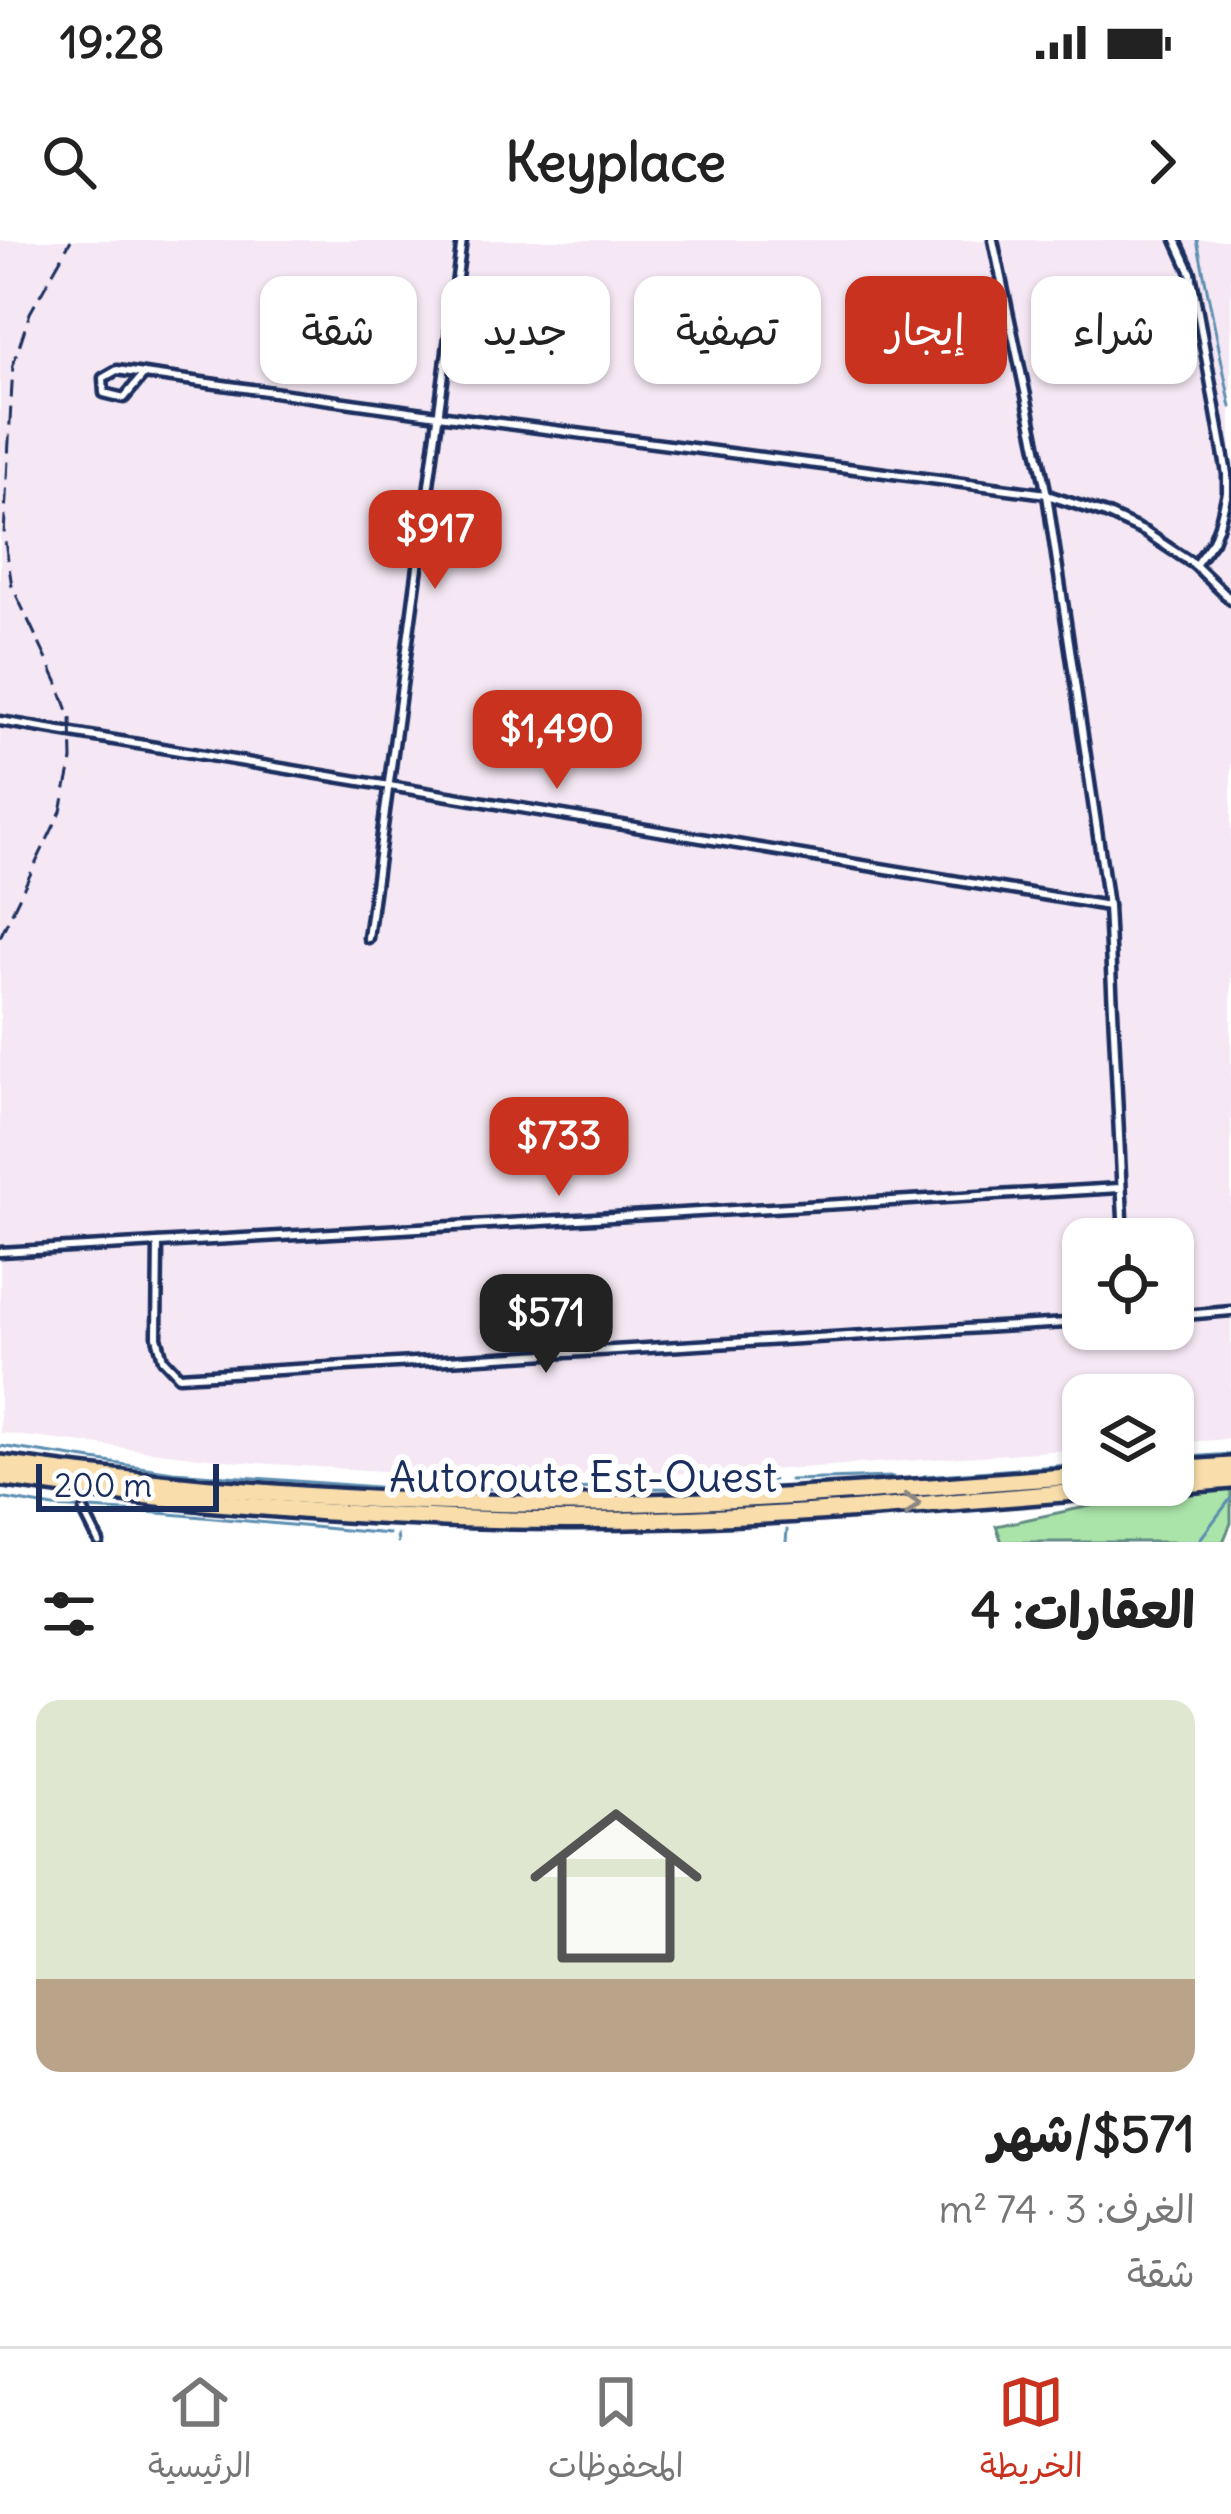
<!DOCTYPE html>
<html lang="ar">
<head>
<meta charset="utf-8">
<style>
	:root { --surface:#fff; --page:#f6f6f6; --text:#222; --muted:#767676; --line:#e0e0e0; --accent:#c8321e }
	body { margin:0; font-family:Delius,"Playpen Sans Arabic",sans-serif; background:var(--page); color:var(--text); direction:rtl; height:100vh; display:flex; flex-direction:column; font-size:45px; white-space:nowrap }
	* { box-sizing:border-box; margin:0 }
	p { font-size:39px; color:var(--muted) }
	.icon { flex:none; width:66px; height:66px; fill:none; stroke:currentColor; stroke-width:2; stroke-linecap:round; stroke-linejoin:round }
	.map { position:relative; height:1302px; overflow:hidden; direction:ltr }
	.sheet { display:flex; flex-direction:column; background:var(--surface); flex:1 }
	.sheet>* { flex:none }
	.hud { position:absolute; left:36px; top:36px; width:1161px; height:108px; direction:rtl; display:flex; gap:24px }
	.buttons { position:absolute; left:1062px; top:978px; display:grid; gap:24px }
	.buttons a { display:grid; place-items:center; width:132px; height:132px; border-radius:24px; background:var(--surface); box-shadow:0 3px 9px #0004; font-size:60px }
	.scale { position:absolute; left:36px; bottom:30px; width:183px; box-sizing:border-box; padding-left:12px; border:6px solid #1b2f5e; border-top:0; font-size:33px; line-height:42px; white-space:nowrap; color:#1b2f5e; -webkit-text-stroke:9px #fff; paint-order:stroke }
	.price { position:absolute; translate:-50% -102px; padding:0 27px; border-radius:24px; background:var(--accent); color:#fff; font-size:39px; line-height:78px; filter:drop-shadow(0 3px 6px #0008) }
	.price::after { content:''; position:absolute; left:50%; top:72px; width:36px; height:27px; margin-left:-18px; background:inherit; clip-path:polygon(0 0,100% 0,50% 100%) }
	.price.active { background:#222; color:#fff }
	ul { padding:0; list-style:none }
	li { display:grid; align-content:center; gap:24px; height:636px; padding:0 36px }
	li span { display:grid; place-items:center; height:372px; border-radius:24px; color:#555 }
	li>.icon { margin-inline-start:auto }
	span .icon { width:216px; height:216px; fill:#fffc; stroke-width:1 }
	li b { font-size:51px }
	h2 { display:flex; justify-content:space-between; align-items:center; height:144px; padding:0 36px; font-size:51px }
	.tag { padding:0 42px; border-radius:24px; background:var(--surface); box-shadow:0 3px 9px #0004; font-size:42px; line-height:108px }
	.tag.active { background:var(--accent); color:#fff }
	.status { display:flex; justify-content:space-between; align-items:center; height:84px; padding:0 60px; background:var(--surface); direction:ltr }
	.status svg { height:33px; fill:currentColor }
	header { display:flex; justify-content:space-between; align-items:center; height:156px; padding:0 36px; background:var(--surface); font-size:54px; font-weight:700 }
	.tabs { display:flex; justify-content:space-around; align-items:center; height:168px; border-top:3px solid var(--line); background:var(--surface); font-size:33px; color:var(--muted) }
	.tabs a { display:grid; justify-items:center; gap:6px }
	.tabs .active { color:var(--accent) }
	.map>svg:first-child { display:block }
	.built { fill:#f5e8f4; fill-rule:evenodd }
	.green { fill:#aae4a9; stroke:#628a84; stroke-width:3 }
	.lines { fill:none; stroke-linecap:round; stroke-linejoin:round }
	.stream { stroke:#5b8eb0; stroke-width:3 }
	.street-casing { stroke:#1b2f5e; stroke-width:15 }
	.highway-casing { stroke:#1b2f5e; stroke-width:24 }
	.street { stroke:#fff; stroke-width:6 }
	.highway { stroke:#f9deab; stroke-width:15 }
	.rail { stroke:#1b2f5e; stroke-width:3; stroke-dasharray:18 9; stroke-linecap:butt }
	.oneway { stroke:#8a8684 }
	.labels { text-anchor:middle; dominant-baseline:central; stroke-width:12; stroke-linejoin:round; paint-order:stroke }
	.street-label { font-size:42px; fill:#1b2f5e; stroke:#fff }
</style>
</head>
<body>
<div class="status"><b>19:28</b><svg viewBox="0 0 49 12"><path d="M0 12V9h3v3zM5 12V6h3v6zM10 12V3h3v9zM15 12V0h3v12zM26 1h20v11H26zM47 4h2v5h-2z"/></svg></div>
<header><svg class="icon" aria-label="forward" viewBox="0 0 24 24"><path d="M9 5l7 7-7 7"/></svg>Keyplace<svg class="icon" aria-label="search" viewBox="0 0 24 24"><circle cx="10" cy="10" r="6"/><path d="M15 15l6 6"/></svg></header>
<div class="map">
<svg width="1231" height="1302" viewBox="0 0 1231 1302">
	<rect width="100%" height="100%" fill="#fff"/>
	<filter id="ink" filterUnits="userSpaceOnUse"><feTurbulence type="fractalNoise" baseFrequency=".00833" numOctaves="2"/><feDisplacementMap in="SourceGraphic" scale="24" xChannelSelector="R" yChannelSelector="G"/><feConvolveMatrix kernelMatrix="1 2 1 2 8 2 1 2 1" color-interpolation-filters="sRGB"/></filter>
	<g filter="url(#ink)">
		<path class="built" d="M 0,0 L 1231,0 L 1231,1199 L 1173,1203 L 1173,1155 L 1083,1155 L 1083,1209 L 755,1231 L 597,1236 L 426,1234 L 242,1222 L 0,1193 ZM 1083,999 L 1173,999 L 1173,1089 L 1083,1089 Z"/>
		<polygon class="green" points="1231,1249 1231,1283 1223,1302 1002,1302 996,1286 1114,1261"/>
		<g class="lines">
			<g class="stream">
				<polyline points="1197,0 1231,167"/>
				<polyline points="0,1206 173,1232 390,1248"/>
				<polyline points="1173,1218 1231,1214"/>
				<polyline points="924,1236 1083,1224"/>
				<polyline points="790,1240 893,1237"/>
				<polyline points="0,1248 157,1266 164,1271"/>
				<polyline points="410,1249 678,1248 773,1240"/>
				<polyline points="0,1258 54,1267 159,1273 389,1294"/>
				<polyline points="397,1295 398,1302"/>
				<polyline points="786,1302 787,1290"/>
				<polyline points="1198,1302 1231,1258"/>
			</g>
			<defs>
				<g id="street">
					<polyline points="993,0 1047,255 1102,623 1108,666 1124,999"/>
					<polyline points="144,134 124,158 104,153 103,138 117,130 144,134 438,175 1047,254"/>
					<polyline points="1047,255 1106,274 1145,292 1195,325 1213,301 1219,285 1227,253 1227,234 1191,33 1176,0"/>
					<polyline points="1195,325 1231,360"/>
					<polyline points="0,481 1108,666"/>
					<polyline points="368,698 462,0"/>
					<polyline points="158,1003 157,1097 163,1119 179,1136 1083,1082"/>
					<polyline points="0,1012 1120,948"/>
					<polyline points="1173,1076 1231,1071"/>
					<polyline points="84,1272 99,1302"/>
				</g>
				<g id="highway">
					<path d="M 0,1224 C 190,1250 381,1265 573,1264 C 743,1264 913,1247 1083,1236"/>
					<polyline points="1173,1230 1231,1226"/>
					<path d="M 0,1237 C 222,1269 445,1286 669,1279 C 835,1274 1001,1257 1167,1245"/>
					<polyline points="1173,1245 1231,1240"/>
				</g>
			</defs>
			<use href="#street" class="street-casing"/>
			<use href="#highway" class="highway-casing"/>
			<use href="#street" class="street"/>
			<use href="#highway" class="highway"/>
			<polyline class="rail" points="0,697 61,571 72,520 71,479 57,441 12,346 4,295 13,125 30,73 71,0"/>
		</g>
		<defs><path id="oneway-chevron" d="M-2-3.5L2.5 0L-2 3.5" fill="none" stroke-width="1.6" stroke-linecap="round" stroke-linejoin="round" transform="scale(3)"/></defs>
		<use class="oneway" href="#oneway-chevron" transform="translate(912 1264) rotate(-4)"/>
	</g>
	<g class="labels">
		<g class="street-label">
			<text x="583" y="1237">Autoroute Est-Ouest</text>
		</g>
	</g>
</svg>
<div class="buttons">
<a><svg class="icon" aria-label="locate" viewBox="0 0 24 24"><circle cx="12" cy="12" r="6"/><path d="M12 2v4M12 18v4M2 12h4M18 12h4"/></svg></a>
<a><svg class="icon" aria-label="layers" viewBox="0 0 24 24"><path d="M12 4l9 5-9 5-9-5zM3 14l9 5 9-5"/></svg></a>
</div>
<div class="scale">200 m</div>
<b class="price" style="left:435px;top:352px">$917</b>
<b class="price" style="left:557px;top:552px">$1,490</b>
<b class="price" style="left:559px;top:959px">$733</b>
<b class="price active" style="left:546px;top:1136px">$571</b>
<div class="hud">
<a class="tag">شراء</a>
<a class="tag active">إيجار</a>
<a class="tag">تصفية</a>
<a class="tag">جديد</a>
<a class="tag">شقة</a>
</div>
</div>
<section class="sheet">
<h2>العقارات: 4<svg class="icon" aria-label="filters" viewBox="0 0 24 24"><path d="M4 7h16M4 17h16"/><circle cx="9" cy="7" r="2"/><circle cx="15" cy="17" r="2"/></svg></h2>
<ul>
<li><span style="background:linear-gradient(#dfe7d0 75%,#b9a48a 0)"><svg class="icon" aria-label="home" viewBox="0 0 24 24"><path d="M3 11l9-7 9 7M6 9v11h12V9"/></svg></span><div><b>$571/شهر</b><p>الغرف: 3 · 74 m²</p><p>شقة</p></div></li>
</ul>
</section>
<nav class="tabs">
<a class="active"><svg class="icon" aria-label="map" viewBox="0 0 24 24"><path d="M3 6l6-2 6 2 6-2v14l-6 2-6-2-6 2zM9 4v14M15 6v14"/></svg>الخريطة</a>
<a><svg class="icon" aria-label="saved" viewBox="0 0 24 24"><path d="M7 4h10v16l-5-4-5 4z"/></svg>المحفوظات</a>
<a><svg class="icon" aria-label="home" viewBox="0 0 24 24"><path d="M3 11l9-7 9 7M6 9v11h12V9"/></svg>الرئيسية</a>
</nav>
</body>
</html>
